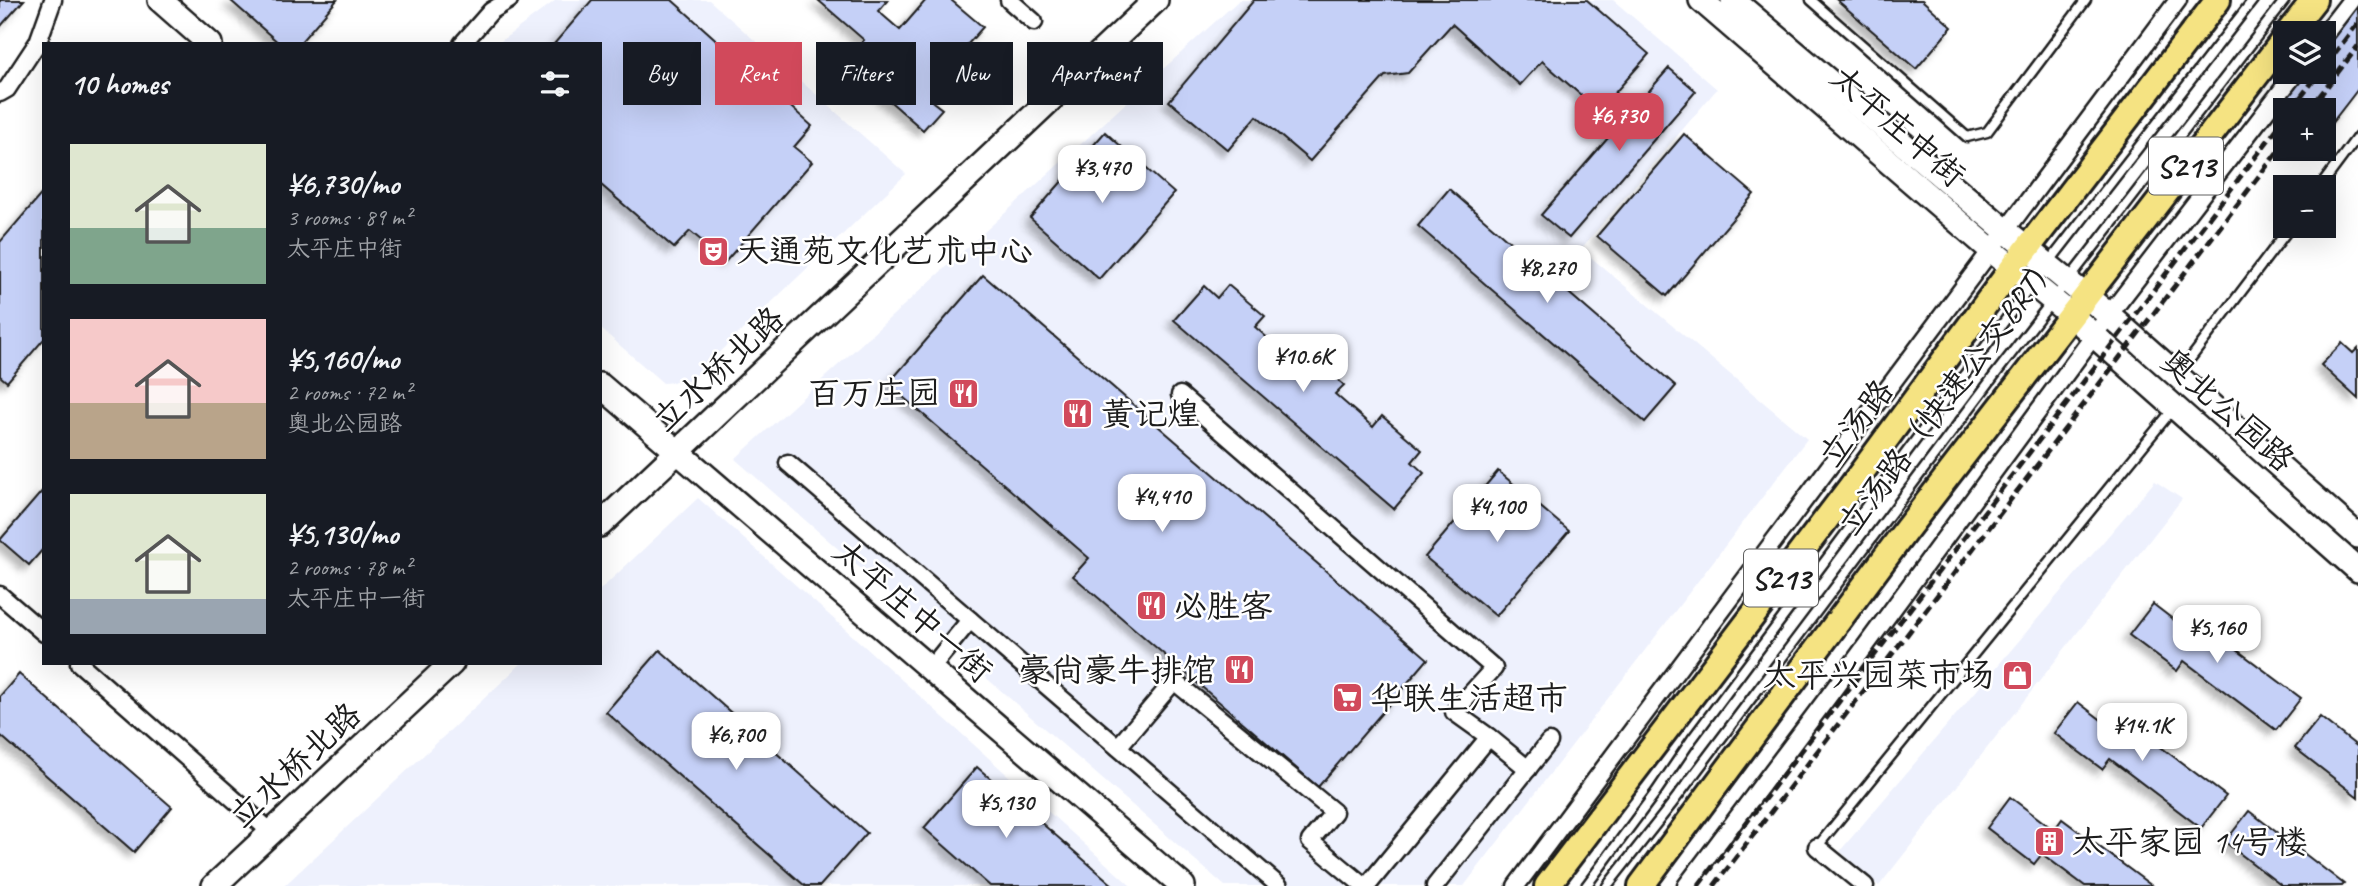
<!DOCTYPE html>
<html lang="en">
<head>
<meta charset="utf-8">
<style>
	:root { --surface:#171b24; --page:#242831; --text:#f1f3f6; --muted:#9ea1a6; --accent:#d1495b }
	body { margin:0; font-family:Caveat,"LXGW WenKai TC",sans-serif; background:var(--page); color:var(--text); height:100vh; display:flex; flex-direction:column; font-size:26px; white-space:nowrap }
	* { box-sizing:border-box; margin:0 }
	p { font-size:23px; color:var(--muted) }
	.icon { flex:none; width:38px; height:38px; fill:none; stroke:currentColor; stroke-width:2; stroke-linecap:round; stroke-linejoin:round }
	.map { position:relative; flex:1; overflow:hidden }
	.side { position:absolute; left:42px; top:42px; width:560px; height:623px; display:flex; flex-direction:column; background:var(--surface); border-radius:0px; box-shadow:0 7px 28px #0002 }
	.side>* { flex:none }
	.banner { position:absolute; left:623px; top:42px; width:665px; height:63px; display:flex; gap:14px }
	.buttons { position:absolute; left:2273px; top:21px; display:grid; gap:14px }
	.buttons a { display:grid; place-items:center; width:63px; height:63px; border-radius:0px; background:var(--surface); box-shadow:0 7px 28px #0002; font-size:35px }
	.price { position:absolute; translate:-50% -60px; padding:0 16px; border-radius:14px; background:#fff; color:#222; font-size:23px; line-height:46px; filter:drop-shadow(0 2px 4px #0008) }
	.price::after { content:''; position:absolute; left:50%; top:42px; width:21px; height:16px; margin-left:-10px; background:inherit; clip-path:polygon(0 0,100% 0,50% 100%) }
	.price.active { background:var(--accent); color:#fff }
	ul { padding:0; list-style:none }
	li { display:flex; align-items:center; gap:21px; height:175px; padding:0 28px }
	li span { display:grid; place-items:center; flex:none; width:196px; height:140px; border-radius:0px; color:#555 }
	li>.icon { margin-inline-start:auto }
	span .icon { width:84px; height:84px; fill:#fffc; stroke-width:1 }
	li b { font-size:30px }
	h2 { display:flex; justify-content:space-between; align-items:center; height:84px; padding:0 28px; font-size:30px }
	.chip { padding:0 24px; border-radius:0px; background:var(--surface); box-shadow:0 7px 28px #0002; font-size:24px; line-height:63px }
	.chip.active { background:var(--accent); color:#fff }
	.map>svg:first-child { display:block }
	.built { fill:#eef1fd }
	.building { fill:#c5d0f7; stroke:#1c1c1c; stroke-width:2; filter:url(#shadow) }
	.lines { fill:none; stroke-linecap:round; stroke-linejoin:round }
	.lane-casing { stroke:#1c1c1c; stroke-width:13 }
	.street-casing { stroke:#1c1c1c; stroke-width:21 }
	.secondary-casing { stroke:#1c1c1c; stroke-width:28 }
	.primary-casing { stroke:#1c1c1c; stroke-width:30 }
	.lane { stroke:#fff; stroke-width:8 }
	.street { stroke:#fff; stroke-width:16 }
	.secondary { stroke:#fff; stroke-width:23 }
	.primary { stroke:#f5e382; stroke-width:24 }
	.rail { stroke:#1c1c1c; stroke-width:5; stroke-dasharray:10 5; stroke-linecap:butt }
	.labels { text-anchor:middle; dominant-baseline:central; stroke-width:5; stroke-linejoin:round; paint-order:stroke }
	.shield { fill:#fff; stroke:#606060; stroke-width:2 }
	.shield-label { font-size:32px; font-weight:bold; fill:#1c1c1c }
	.street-label { font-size:33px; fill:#1c1c1c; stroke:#fff }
	.poi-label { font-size:33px; fill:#1c1c1c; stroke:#fff; text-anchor:start }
</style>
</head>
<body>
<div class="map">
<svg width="2358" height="886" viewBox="0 0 2358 886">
	<defs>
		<filter id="shadow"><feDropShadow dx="-6" dy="6" stdDeviation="3.5" flood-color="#0004"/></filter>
	</defs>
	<rect width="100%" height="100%" fill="#fff"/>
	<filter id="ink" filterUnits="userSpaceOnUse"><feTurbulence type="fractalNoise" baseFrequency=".0143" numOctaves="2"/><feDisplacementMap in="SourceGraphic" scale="14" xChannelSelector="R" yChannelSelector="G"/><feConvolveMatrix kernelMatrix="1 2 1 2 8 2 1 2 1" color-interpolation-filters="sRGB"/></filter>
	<g filter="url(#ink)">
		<g class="built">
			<polygon points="556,0 709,0 906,174 689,381 663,383 600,328 600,44 497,44"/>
			<polygon points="1239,0 1613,0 1717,89 1581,249 1807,439 1464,886 1225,886 735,459"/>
			<polygon points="2155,481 2182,499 1879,886 1840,851"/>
			<polygon points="698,498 864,646 1131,886 284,886 522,663 600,663 600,590"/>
		</g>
		<g class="building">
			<polygon points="0,0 24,0 0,27"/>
			<polygon points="230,0 337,0 299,44 280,44"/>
			<polygon points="592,0 672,0 812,126 794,147 812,162 726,261 690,231 674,248 600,184 600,44 554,44"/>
			<polygon points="818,0 888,0 878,11 900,30 926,0 951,0 983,27 945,70 954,78 933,102 942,109 923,130 845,62 864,40"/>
			<polygon points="1254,0 1587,0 1649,54 1599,111 1542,61 1520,85 1452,24 1408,73 1385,76 1310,161 1257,116 1228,150 1169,101"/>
			<polygon points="1837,0 1922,0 1952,27 1916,69"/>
			<polygon points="2342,0 2358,0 2358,89 2324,133 2324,110 2286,110 2286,113 2267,99 2287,72 2324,72 2324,33 2316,33"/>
			<polygon points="1669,68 1696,91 1569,238 1541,215"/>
			<polygon points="1105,132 1174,193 1099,279 1030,218"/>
			<polygon points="1684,134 1754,194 1667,296 1597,236"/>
			<polygon points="1449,189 1676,386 1645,422 1418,226"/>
			<polygon points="44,191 44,339 7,382 0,376 0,242"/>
			<polygon points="983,275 1428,659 1318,787 1073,576 1089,558 888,384"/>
			<polygon points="1228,285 1265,316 1255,327 1296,363 1305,351 1344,385 1335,394 1373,427 1382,416 1422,450 1412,462 1424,473 1394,509 1174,320 1204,286 1217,298"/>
			<polygon points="2342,343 2353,353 2358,348 2358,399 2321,365"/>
			<polygon points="1498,471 1569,531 1496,616 1425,557"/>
			<polygon points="44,489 44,548 29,565 0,540"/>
			<polygon points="2153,604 2196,637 2205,626 2301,698 2276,730 2184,661 2177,671 2129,635"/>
			<polygon points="660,650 867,833 820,886 805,886 606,712"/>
			<polygon points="19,674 172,807 134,852 0,735 0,696"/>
			<polygon points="2078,702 2121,735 2130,724 2226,796 2201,828 2110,759 2102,769 2054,733"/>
			<polygon points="2320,717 2358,747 2358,797 2295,748"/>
			<polygon points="977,767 1114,886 990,886 924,828"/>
			<polygon points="2010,797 2054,830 2062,819 2152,886 2085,886 2042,854 2034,864 1987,828"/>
			<polygon points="2249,811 2344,884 2342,886 2282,886 2225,842"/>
		</g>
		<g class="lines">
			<defs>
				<g id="lane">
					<polyline points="1811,0 1967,137 1987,132 2086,0"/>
					<polyline points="2320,187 2358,136"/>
					<polyline points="2178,375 2291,226"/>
					<polyline points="1817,847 2173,409"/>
					<polyline points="1586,886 1656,792 1692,739 2033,283 2253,0"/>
					<polyline points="1607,886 1671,805 1994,376 2285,0"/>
				</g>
				<g id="street">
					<polyline points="1009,0 1034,22"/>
					<polyline points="2324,35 2351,0"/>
					<polyline points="462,44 491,11 509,0"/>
					<polyline points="0,93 7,89 38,42 53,0"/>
					<polyline points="1180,395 1494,668 1454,712 1489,737"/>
					<polyline points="788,463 1279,886"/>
					<polyline points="0,595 44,633"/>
					<polyline points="79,663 271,832"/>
					<polyline points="930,669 970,620"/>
					<polyline points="1118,747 1174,681 1334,812 1310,841 1364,886"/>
					<polyline points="1817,847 1865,886"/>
					<polyline points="1367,886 1489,737 1528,769"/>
					<polyline points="1435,886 1549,742"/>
					<polyline points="1516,886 2178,0"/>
					<polyline points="1686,886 1828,697 2109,315 2296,72"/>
				</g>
				<g id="secondary">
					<polyline points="160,0 210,44"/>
					<polyline points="1701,0 1991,250 2071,315 2358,570"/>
					<polyline points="1733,0 2006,231 2109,315 2358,536"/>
					<polyline points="600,385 1183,886"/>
					<polyline points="600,525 1156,0"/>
					<polyline points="214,886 452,663"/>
				</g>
				<g id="primary">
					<polyline points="2288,33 2314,0"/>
					<polyline points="1547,886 1850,488 2013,267 2218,0"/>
					<polyline points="1641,886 1906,530 2286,37"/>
				</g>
			</defs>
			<use href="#lane" class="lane-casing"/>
			<use href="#street" class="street-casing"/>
			<use href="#secondary" class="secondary-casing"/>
			<use href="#primary" class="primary-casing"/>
			<use href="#lane" class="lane"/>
			<use href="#street" class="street"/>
			<use href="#secondary" class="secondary"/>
			<use href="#primary" class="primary"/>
			<g class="rail">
				<polyline points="2324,67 2358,23"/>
				<polyline points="2291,110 2320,72"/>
				<polyline points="2309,110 2358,46"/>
				<polyline points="1698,886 2286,117"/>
				<polyline points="1714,886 2286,141"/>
			</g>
		</g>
	</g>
	<defs>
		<symbol id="theatre-square" viewBox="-11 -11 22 22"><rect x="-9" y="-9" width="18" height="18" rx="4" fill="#d1495b" stroke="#fff"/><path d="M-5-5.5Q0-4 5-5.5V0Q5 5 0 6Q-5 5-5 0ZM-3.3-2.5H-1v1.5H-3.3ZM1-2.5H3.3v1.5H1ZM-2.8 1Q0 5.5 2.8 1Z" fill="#fff"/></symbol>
		<symbol id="restaurant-square" viewBox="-11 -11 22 22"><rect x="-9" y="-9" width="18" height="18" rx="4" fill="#d1495b" stroke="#fff"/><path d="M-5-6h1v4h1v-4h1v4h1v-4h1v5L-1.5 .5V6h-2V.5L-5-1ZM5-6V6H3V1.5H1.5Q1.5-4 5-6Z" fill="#fff"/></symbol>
		<symbol id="shop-square" viewBox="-11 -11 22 22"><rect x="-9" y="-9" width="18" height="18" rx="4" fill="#d1495b" stroke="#fff"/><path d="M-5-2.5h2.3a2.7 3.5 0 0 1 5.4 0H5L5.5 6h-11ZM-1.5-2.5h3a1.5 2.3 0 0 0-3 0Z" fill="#fff"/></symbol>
		<symbol id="supermarket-square" viewBox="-11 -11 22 22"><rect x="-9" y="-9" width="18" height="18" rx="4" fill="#d1495b" stroke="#fff"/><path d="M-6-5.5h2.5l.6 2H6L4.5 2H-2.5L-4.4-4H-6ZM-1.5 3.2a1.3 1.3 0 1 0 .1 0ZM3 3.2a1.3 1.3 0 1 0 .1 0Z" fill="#fff"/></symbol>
		<symbol id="building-square" viewBox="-11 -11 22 22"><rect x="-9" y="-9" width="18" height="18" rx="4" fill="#d1495b" stroke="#fff"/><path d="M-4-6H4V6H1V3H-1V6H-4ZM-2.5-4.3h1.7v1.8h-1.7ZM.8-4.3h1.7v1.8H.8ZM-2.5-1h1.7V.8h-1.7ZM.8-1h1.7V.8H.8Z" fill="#fff"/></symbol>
	</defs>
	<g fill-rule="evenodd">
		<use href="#theatre-square" x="696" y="234" width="35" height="35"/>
		<use href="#restaurant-square" x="946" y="376" width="35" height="35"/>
		<use href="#restaurant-square" x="1060" y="396" width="35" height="35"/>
		<use href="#restaurant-square" x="1134" y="588" width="35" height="35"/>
		<use href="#restaurant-square" x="1222" y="652" width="35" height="35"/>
		<use href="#shop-square" x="2000" y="658" width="35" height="35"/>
		<use href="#supermarket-square" x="1330" y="680" width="35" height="35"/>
		<use href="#building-square" x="2032" y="824" width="35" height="35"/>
	</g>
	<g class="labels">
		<g class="shield">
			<rect x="2149" y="137.5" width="74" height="57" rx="5"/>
			<rect x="1744" y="549.5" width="74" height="57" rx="5"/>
		</g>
		<g class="shield-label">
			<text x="2186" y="166">S213</text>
			<text x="1781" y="578">S213</text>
		</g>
		<g class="street-label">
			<text transform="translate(1898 126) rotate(41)">太平庄中街</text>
			<text transform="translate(718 369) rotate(-43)">立水桥北路</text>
			<text transform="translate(1949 393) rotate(-53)">立汤路（快速公交BRT）</text>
			<text transform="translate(2228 410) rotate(42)">奥北公园路</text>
			<text transform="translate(1856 423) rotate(-53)">立汤路</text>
			<text transform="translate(913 611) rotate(41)">太平庄中一街</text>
			<text transform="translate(295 765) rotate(-43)">立水桥北路</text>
		</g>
		<g class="poi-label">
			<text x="736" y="251">天通苑文化艺术中心</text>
			<text x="940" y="393" text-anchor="end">百万庄园</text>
			<text x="1101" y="414">黄记煌</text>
			<text x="1174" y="606">必胜客</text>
			<text x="1216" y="670" text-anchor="end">豪尚豪牛排馆</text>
			<text x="1994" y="675" text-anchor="end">太平兴园菜市场</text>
			<text x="1370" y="698">华联生活超市</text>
			<text x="2072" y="842">太平家园 14号楼</text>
		</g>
	</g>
</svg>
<div class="buttons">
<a><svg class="icon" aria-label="layers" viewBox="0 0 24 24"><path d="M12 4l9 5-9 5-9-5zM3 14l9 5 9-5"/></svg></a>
<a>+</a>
<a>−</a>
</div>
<b class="price active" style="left:1619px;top:153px">¥6,730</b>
<b class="price" style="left:1102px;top:205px">¥3,470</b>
<b class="price" style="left:1547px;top:305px">¥8,270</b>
<b class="price" style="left:1303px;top:394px">¥10.6K</b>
<b class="price" style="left:1162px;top:534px">¥4,410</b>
<b class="price" style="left:1497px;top:544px">¥4,100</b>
<b class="price" style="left:2217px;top:665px">¥5,160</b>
<b class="price" style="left:2142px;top:763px">¥14.1K</b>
<b class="price" style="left:736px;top:772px">¥6,700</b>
<b class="price" style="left:1006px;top:840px">¥5,130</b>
<div class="banner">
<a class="chip">Buy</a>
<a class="chip active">Rent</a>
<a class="chip">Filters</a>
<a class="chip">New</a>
<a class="chip">Apartment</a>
</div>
<section class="side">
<h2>10 homes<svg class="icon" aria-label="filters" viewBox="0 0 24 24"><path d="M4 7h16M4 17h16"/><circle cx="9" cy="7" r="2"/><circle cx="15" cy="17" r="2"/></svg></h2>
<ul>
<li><span style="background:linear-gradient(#dfe7d0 60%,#7fa58c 0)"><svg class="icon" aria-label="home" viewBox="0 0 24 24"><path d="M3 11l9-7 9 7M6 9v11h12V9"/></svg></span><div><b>¥6,730/mo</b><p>3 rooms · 89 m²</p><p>太平庄中街</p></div></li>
<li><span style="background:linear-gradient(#f6c9c9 60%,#b9a48a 0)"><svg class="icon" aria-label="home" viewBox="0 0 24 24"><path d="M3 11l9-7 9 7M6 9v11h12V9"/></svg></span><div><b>¥5,160/mo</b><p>2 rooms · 72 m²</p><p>奥北公园路</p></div></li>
<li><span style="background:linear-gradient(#dfe7d0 75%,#9aa5b1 0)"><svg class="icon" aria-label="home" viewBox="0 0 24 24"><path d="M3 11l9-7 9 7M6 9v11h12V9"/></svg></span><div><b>¥5,130/mo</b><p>2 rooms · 78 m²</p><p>太平庄中一街</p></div></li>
</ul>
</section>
</div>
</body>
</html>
